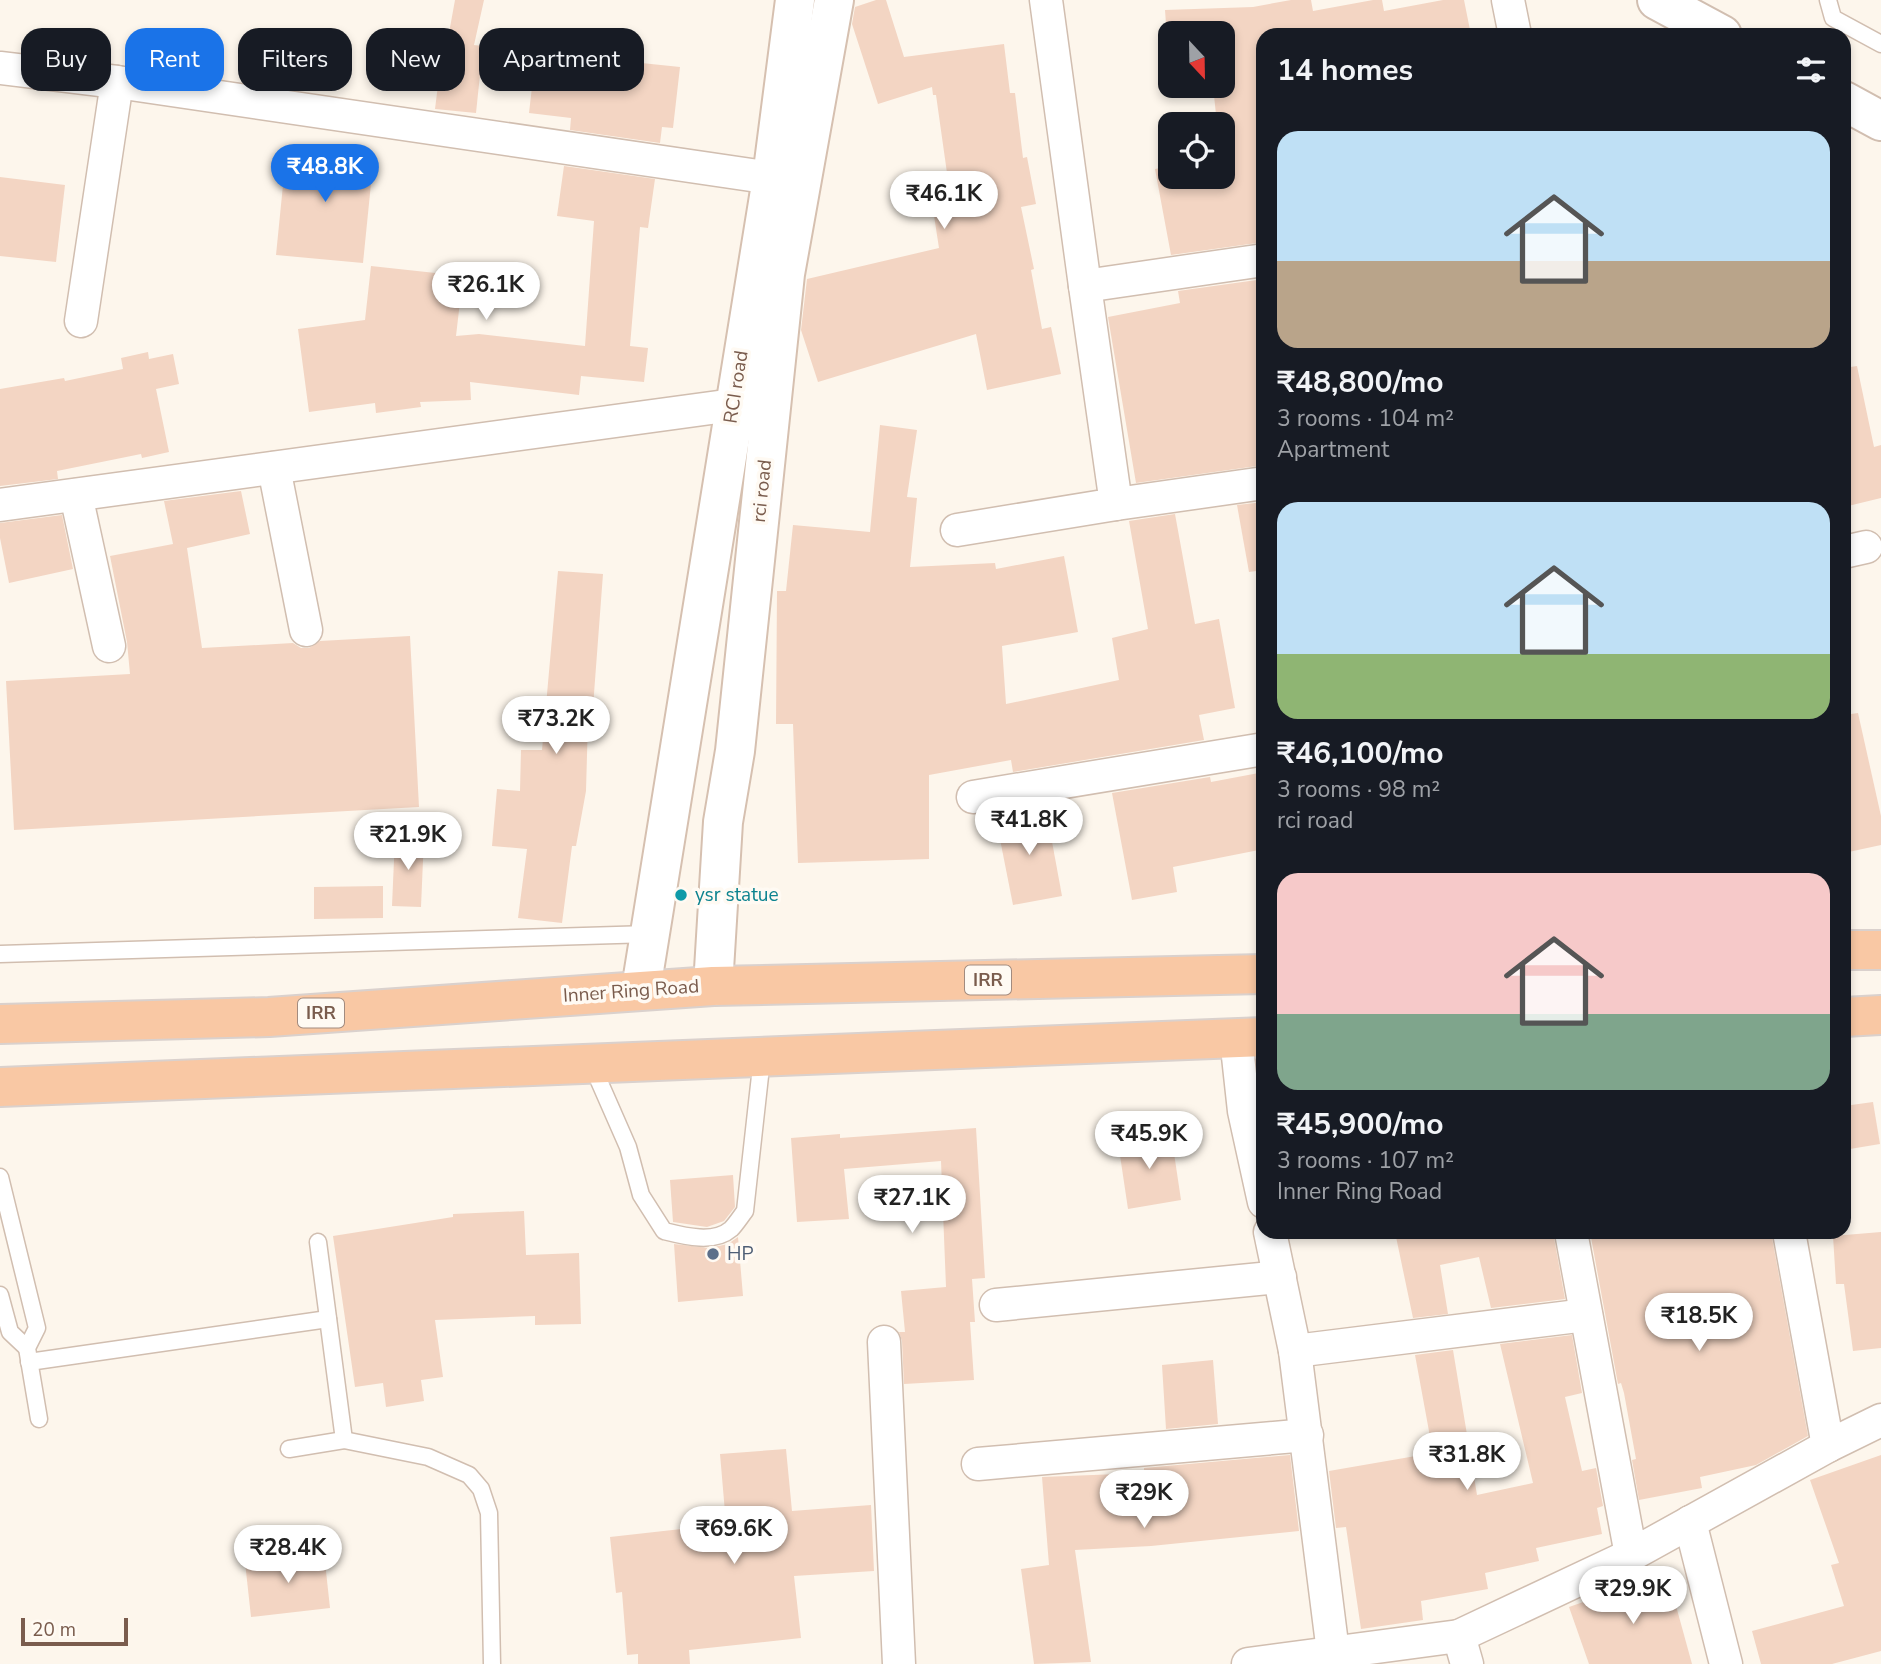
<!DOCTYPE html>
<html lang="en">
<head>
<meta charset="utf-8">
<style>
	:root { --surface:#171b24; --page:#242831; --text:#f1f3f6; --muted:#9ea1a6; --accent:#1a73e8 }
	body { margin:0; font-family:"Nunito Sans",sans-serif; background:var(--page); color:var(--text); height:100vh; display:flex; flex-direction:column; font-size:26px; white-space:nowrap }
	* { box-sizing:border-box; margin:0 }
	p { font-size:23px; color:var(--muted) }
	.icon { flex:none; width:38px; height:38px; fill:none; stroke:currentColor; stroke-width:2; stroke-linecap:round; stroke-linejoin:round }
	.map { position:relative; flex:1; overflow:hidden }
	.side { position:absolute; left:1256px; top:28px; width:595px; height:1211px; display:flex; flex-direction:column; background:var(--surface); border-radius:21px; box-shadow:0 4px 10px #0003 }
	.side>* { flex:none }
	.banner { position:absolute; left:21px; top:28px; width:665px; height:63px; display:flex; gap:14px }
	.needle { width:46px; rotate:158deg }
	.controls { position:absolute; left:1158px; top:21px; display:grid; gap:14px }
	.controls a { display:grid; place-items:center; width:77px; height:77px; border-radius:14px; background:var(--surface); box-shadow:0 4px 10px #0003; font-size:35px }
	.scale { position:absolute; left:21px; bottom:18px; width:107px; box-sizing:border-box; padding-left:7px; border:4px solid #7a5c4d; border-top:0; font-size:19px; line-height:24px; white-space:nowrap; color:#7a5c4d; -webkit-text-stroke:5px #fffaf3; paint-order:stroke }
	.price { position:absolute; translate:-50% -60px; padding:0 16px; border-radius:24px; background:#fff; color:#222; font-size:23px; line-height:46px; filter:drop-shadow(0 2px 4px #0008) }
	.price::after { content:''; position:absolute; left:50%; top:42px; width:21px; height:16px; margin-left:-10px; background:inherit; clip-path:polygon(0 0,100% 0,50% 100%) }
	.price.on { background:var(--accent); color:#fff }
	ul { padding:0; list-style:none }
	li { display:grid; align-content:center; gap:14px; height:371px; padding:0 21px }
	li span { display:grid; place-items:center; height:217px; border-radius:21px; color:#555 }
	li>.icon { margin-inline-start:auto }
	span .icon { width:126px; height:126px; fill:#fffc; stroke-width:1 }
	li b { font-size:30px }
	h2 { display:flex; justify-content:space-between; align-items:center; height:84px; padding:0 21px; font-size:30px }
	.tag { padding:0 24px; border-radius:21px; background:var(--surface); box-shadow:0 4px 10px #0003; font-size:24px; line-height:63px }
	.tag.on { background:var(--accent); color:#fff }
	.map>svg:first-child { display:block }
	.building { fill:#f3d5c3 }
	.lines { fill:none; stroke-linecap:round; stroke-linejoin:round }
	.service-casing { stroke:#d1beb0; stroke-width:19 }
	.minor-casing { stroke:#d1beb0; stroke-width:35 }
	.tertiary-casing { stroke:#d1beb0; stroke-width:42 }
	.secondary-casing { stroke:#d6c0b0; stroke-width:42 }
	.trunk-casing { stroke:#dad1cd; stroke-width:42 }
	.service { stroke:#fff; stroke-width:16 }
	.minor { stroke:#fff; stroke-width:32 }
	.tertiary { stroke:#fff; stroke-width:38 }
	.secondary { stroke:#fff; stroke-width:38 }
	.trunk { stroke:#f9c8a4; stroke-width:38 }
	.culture-dot { fill:#0f9aa8; stroke:#fffaf3; stroke-width:2.5 }
	.service-dot { fill:#5c6f8a; stroke:#fffaf3; stroke-width:2.5 }
	.labels { text-anchor:middle; dominant-baseline:central; stroke-width:7; stroke-linejoin:round; paint-order:stroke }
	.shield { fill:#fffaf3; stroke:#a28b7f; stroke-width:2 }
	.shield-label { font-size:18px; font-weight:bold; fill:#7a5c4d }
	.street-label { font-size:19px; fill:#7a5c4d; stroke:#fffaf3 }
	.culture-label { font-size:19px; fill:#0d838f; stroke:#fffaf3; text-anchor:start }
	.service-label { font-size:19px; fill:#4e5e75; stroke:#fffaf3; text-anchor:start }
</style>
</head>
<body>
<div class="map">
<svg width="1881" height="1664" viewBox="0 0 1881 1664">
	<rect width="100%" height="100%" fill="#fdf6ec"/>
	<g class="building">
		<polygon points="455,0 484,0 474,45 483,46 476,113 435,109 439,77 441,77"/>
		<polygon points="876,0 886,0 904,57 1004,44 1010,93 1015,93 1023,158 1027,157 1036,204 1021,207 1034,269 1031,270 1042,329 1051,327 1061,374 987,390 976,334 818,382 801,330 807,279 939,248 928,177 947,173 936,95 933,95 932,87 878,104 852,24 855,7"/>
		<polygon points="1291,0 1311,0 1313,11 1373,0 1382,0 1384,11 1443,0 1464,0 1471,35 1264,35 1264,242 1171,255 1155,169 1171,166 1171,177 1223,177 1223,124 1217,124 1213,86 1223,86 1223,33 1171,33 1171,37 1167,38 1165,10 1253,7"/>
		<polygon points="536,52 680,67 673,128 662,127 660,143 570,130 571,118 529,113"/>
		<polygon points="287,145 374,154 363,263 276,255"/>
		<polygon points="564,166 655,179 648,228 640,227 630,346 648,348 644,382 581,376 579,395 470,382 471,400 420,402 421,407 376,413 375,403 309,412 298,329 365,320 371,266 463,276 456,336 479,334 585,346 594,221 557,216"/>
		<polygon points="0,177 65,185 56,262 0,256"/>
		<polygon points="1264,279 1264,465 1136,483 1108,317 1180,303 1178,291"/>
		<polygon points="148,352 149,359 173,354 179,384 156,389 169,452 142,458 141,454 57,471 58,479 0,486 0,389 64,378 65,381 123,369 121,358"/>
		<polygon points="1857,366 1874,447 1881,445 1881,498 1844,507 1844,368"/>
		<polygon points="880,425 917,430 907,497 917,498 910,567 995,563 996,569 1064,556 1078,632 1002,646 1006,704 1119,680 1112,638 1148,629 1129,521 1175,514 1195,624 1219,619 1235,708 1199,715 1204,740 1013,772 1011,760 929,775 929,859 798,863 793,724 776,724 777,591 786,591 793,525 870,532"/>
		<polygon points="241,491 250,534 187,548 202,648 293,643 301,648 309,648 320,641 410,636 419,807 14,830 6,681 130,674 127,642 110,556 173,544 164,501"/>
		<polygon points="1264,502 1264,570 1249,572 1237,505"/>
		<polygon points="62,515 73,569 9,583 0,538 0,523"/>
		<polygon points="558,571 603,574 592,720 588,720 586,791 576,846 572,846 562,923 518,918 527,849 492,846 497,789 520,791 521,750 542,750"/>
		<polygon points="1858,713 1881,816 1881,845 1844,853 1844,715"/>
		<polygon points="1264,772 1264,849 1173,867 1177,892 1132,900 1112,793 1210,777 1211,782"/>
		<polygon points="1046,809 1062,896 1013,905 996,819"/>
		<polygon points="395,837 424,837 421,907 392,906"/>
		<polygon points="383,886 383,918 314,919 314,887"/>
		<polygon points="1873,1102 1880,1144 1844,1150 1844,1106"/>
		<polygon points="976,1128 985,1278 972,1279 975,1322 970,1322 974,1380 904,1384 902,1341 899,1332 905,1332 901,1291 946,1287 941,1161 844,1169 849,1219 797,1222 791,1138 840,1134 840,1138"/>
		<polygon points="1171,1133 1181,1200 1128,1209 1118,1142"/>
		<polygon points="733,1175 735,1207 724,1221 707,1227 673,1222 670,1180"/>
		<polygon points="524,1211 526,1255 579,1253 581,1324 535,1325 535,1316 435,1320 443,1377 421,1380 424,1401 386,1407 383,1383 355,1387 333,1236 453,1217 453,1214"/>
		<polygon points="1395,1232 1553,1232 1565,1299 1491,1308 1479,1257 1440,1265 1448,1314 1413,1318"/>
		<polygon points="1590,1232 1771,1232 1808,1436 1756,1465 1700,1477 1702,1488 1639,1500 1632,1460 1636,1459 1624,1393 1621,1383 1618,1384"/>
		<polygon points="1881,1232 1881,1348 1853,1351 1844,1284 1836,1284 1833,1236"/>
		<polygon points="738,1237 743,1296 678,1302 674,1244 709,1248 728,1244"/>
		<polygon points="1572,1335 1582,1393 1565,1397 1582,1471 1596,1468 1603,1506 1597,1508 1602,1534 1536,1548 1539,1561 1485,1573 1488,1589 1421,1601 1423,1620 1361,1629 1346,1527 1336,1528 1329,1471 1433,1453 1415,1355 1453,1350 1477,1495 1533,1483 1500,1344"/>
		<polygon points="1213,1360 1218,1424 1166,1429 1162,1365"/>
		<polygon points="786,1449 792,1511 871,1505 874,1571 794,1576 801,1638 689,1650 690,1664 638,1664 638,1654 627,1655 622,1592 616,1593 610,1537 726,1524 720,1454"/>
		<polygon points="1290,1455 1299,1531 1151,1546 1075,1550 1091,1662 1034,1664 1021,1569 1049,1565 1042,1477 1144,1473 1144,1468"/>
		<polygon points="1881,1455 1881,1651 1832,1664 1761,1664 1752,1631 1844,1606 1831,1565 1839,1563 1810,1480"/>
		<polygon points="324,1553 330,1608 251,1617 245,1562"/>
		<polygon points="1667,1573 1692,1664 1589,1664 1569,1607"/>
	</g>
	<g class="lines">
		<defs>
			<g id="service">
				<polyline points="1828,0 1833,18 1881,44"/>
				<polyline points="0,954 650,934"/>
				<path d="M 592,1065 L 628,1147 L 641,1195 L 664,1231 C 684,1236 714,1244 731,1229 C 736,1224 741,1216 745,1211 L 762,1058"/>
				<polyline points="0,1177 37,1328 27,1348 39,1419"/>
				<polyline points="318,1242 344,1440"/>
				<polyline points="0,1295 10,1332 27,1348"/>
				<polyline points="29,1362 328,1319"/>
				<polyline points="289,1449 344,1440 428,1457 469,1475 481,1489 489,1513 492,1664"/>
			</g>
			<g id="minor">
				<polyline points="1046,0 1085,286"/>
				<polyline points="1508,0 1515,35"/>
				<polyline points="0,68 117,82 772,178"/>
				<polyline points="81,321 117,82"/>
				<polyline points="274,468 306,630"/>
				<polyline points="76,495 109,646"/>
				<polyline points="1116,504 1264,483"/>
				<polyline points="0,505 733,405"/>
				<polyline points="957,530 1116,504 1085,286 1264,260"/>
				<polyline points="1844,552 1866,547"/>
				<polyline points="973,797 1264,749"/>
				<polyline points="1236,1038 1244,1111 1264,1202"/>
				<polyline points="1270,1232 1295,1351 1333,1652"/>
				<polyline points="1571,1232 1631,1555 1828,1446 1881,1420"/>
				<polyline points="1789,1232 1828,1446"/>
				<polyline points="996,1305 1280,1277"/>
				<polyline points="884,1342 899,1664"/>
				<polyline points="1295,1351 1586,1315"/>
				<polyline points="978,1464 1307,1435"/>
				<polyline points="1690,1522 1726,1664"/>
				<polyline points="1248,1664 1459,1636"/>
				<polyline points="1467,1664 1459,1636 1631,1555"/>
			</g>
			<g id="tertiary">
				<polyline points="1657,0 1722,35"/>
				<polyline points="1844,101 1881,121"/>
			</g>
			<g id="secondary">
				<polyline points="713,986 723,822 735,751 785,274 834,0"/>
				<polyline points="641,989 772,178 795,0"/>
			</g>
			<g id="trunk">
				<polyline points="1844,950 1881,950"/>
				<polyline points="1844,1017 1881,1015"/>
				<polyline points="0,1024 269,1017 713,986 1264,974"/>
				<polyline points="0,1087 1264,1037"/>
			</g>
		</defs>
		<use href="#service" class="service-casing"/>
		<use href="#minor" class="minor-casing"/>
		<use href="#tertiary" class="tertiary-casing"/>
		<use href="#secondary" class="secondary-casing"/>
		<use href="#trunk" class="trunk-casing"/>
		<use href="#service" class="service"/>
		<use href="#minor" class="minor"/>
		<use href="#tertiary" class="tertiary"/>
		<use href="#secondary" class="secondary"/>
		<use href="#trunk" class="trunk"/>
	</g>
	<circle class="culture-dot" cx="681" cy="895" r="7"/>
	<circle class="service-dot" cx="713" cy="1254" r="7"/>
	<g class="labels">
		<g class="shield">
			<rect x="965" y="965.5" width="46" height="29" rx="5"/>
			<rect x="298" y="998.5" width="46" height="29" rx="5"/>
		</g>
		<g class="shield-label">
			<text x="988" y="980">IRR</text>
			<text x="321" y="1013">IRR</text>
		</g>
		<g class="street-label">
			<text transform="translate(736 387) rotate(-81)">RCI road</text>
			<text transform="translate(762 491) rotate(-84)">rci road</text>
			<text transform="translate(631 991) rotate(-4)">Inner Ring Road</text>
		</g>
		<g class="culture-label">
			<text x="695" y="895">ysr statue</text>
		</g>
		<g class="service-label">
			<text x="727" y="1254">HP</text>
		</g>
	</g>
</svg>
<div class="controls">
<a><svg class="needle" viewBox="-14 -14 28 28"><path d="M0-13l5 13h-10z" fill="#e53935"/><path d="M0 13l5-13h-10z" fill="#9ea1a6"/></svg></a>
<a><svg class="icon" aria-label="locate" viewBox="0 0 24 24"><circle cx="12" cy="12" r="6"/><path d="M12 2v4M12 18v4M2 12h4M18 12h4"/></svg></a>
</div>
<div class="scale">20 m</div>
<b class="price on" style="left:325px;top:204px">₹48.8K</b>
<b class="price" style="left:944px;top:231px">₹46.1K</b>
<b class="price" style="left:486px;top:322px">₹26.1K</b>
<b class="price" style="left:556px;top:756px">₹73.2K</b>
<b class="price" style="left:1029px;top:857px">₹41.8K</b>
<b class="price" style="left:408px;top:872px">₹21.9K</b>
<b class="price" style="left:1149px;top:1171px">₹45.9K</b>
<b class="price" style="left:912px;top:1235px">₹27.1K</b>
<b class="price" style="left:1699px;top:1353px">₹18.5K</b>
<b class="price" style="left:1467px;top:1492px">₹31.8K</b>
<b class="price" style="left:1144px;top:1530px">₹29K</b>
<b class="price" style="left:734px;top:1566px">₹69.6K</b>
<b class="price" style="left:288px;top:1585px">₹28.4K</b>
<b class="price" style="left:1633px;top:1626px">₹29.9K</b>
<div class="banner">
<a class="tag">Buy</a>
<a class="tag on">Rent</a>
<a class="tag">Filters</a>
<a class="tag">New</a>
<a class="tag">Apartment</a>
</div>
<section class="side">
<h2>14 homes<svg class="icon" aria-label="filters" viewBox="0 0 24 24"><path d="M4 7h16M4 17h16"/><circle cx="9" cy="7" r="2"/><circle cx="15" cy="17" r="2"/></svg></h2>
<ul>
<li><span style="background:linear-gradient(#bfe0f5 60%,#b9a48a 0)"><svg class="icon" aria-label="home" viewBox="0 0 24 24"><path d="M3 11l9-7 9 7M6 9v11h12V9"/></svg></span><div><b>₹48,800/mo</b><p>3 rooms · 104 m²</p><p>Apartment</p></div></li>
<li><span style="background:linear-gradient(#bfe0f5 70%,#8fb573 0)"><svg class="icon" aria-label="home" viewBox="0 0 24 24"><path d="M3 11l9-7 9 7M6 9v11h12V9"/></svg></span><div><b>₹46,100/mo</b><p>3 rooms · 98 m²</p><p>rci road</p></div></li>
<li><span style="background:linear-gradient(#f6c9c9 65%,#7fa58c 0)"><svg class="icon" aria-label="home" viewBox="0 0 24 24"><path d="M3 11l9-7 9 7M6 9v11h12V9"/></svg></span><div><b>₹45,900/mo</b><p>3 rooms · 107 m²</p><p>Inner Ring Road</p></div></li>
</ul>
</section>
</div>
</body>
</html>
